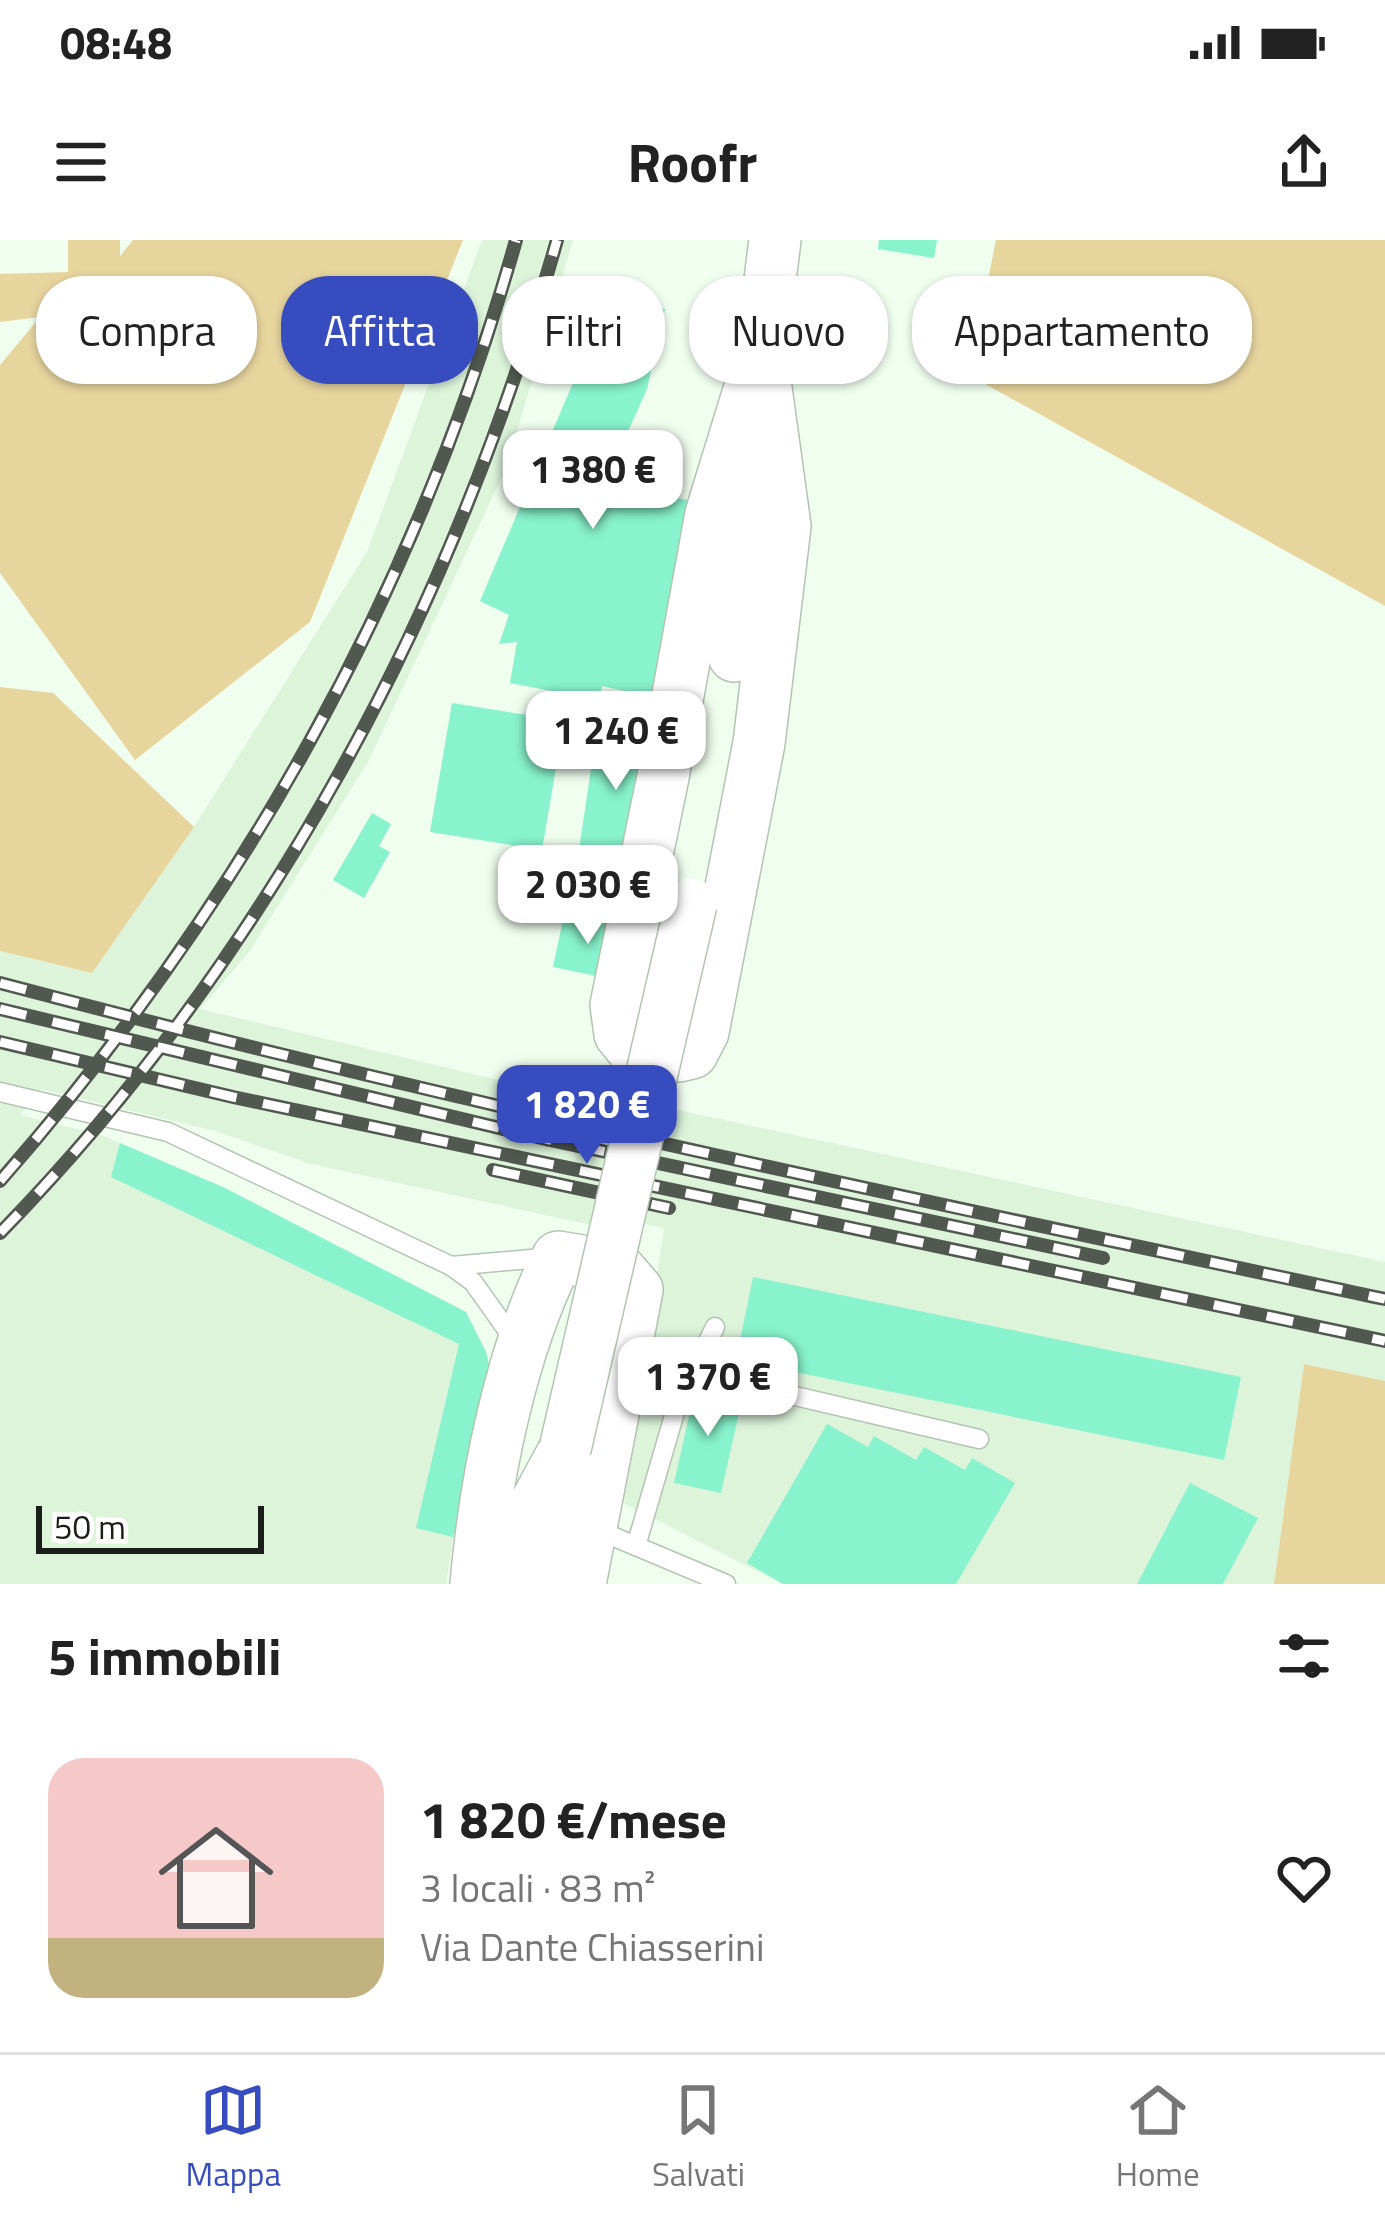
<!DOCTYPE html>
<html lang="it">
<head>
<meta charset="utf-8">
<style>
	:root { --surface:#fff; --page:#f6f6f6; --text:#222; --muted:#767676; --line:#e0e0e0; --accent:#374dbf }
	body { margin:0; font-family:"Titillium Web",sans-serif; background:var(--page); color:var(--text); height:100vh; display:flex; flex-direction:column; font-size:45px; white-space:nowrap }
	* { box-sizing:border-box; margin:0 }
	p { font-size:39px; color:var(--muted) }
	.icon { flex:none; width:66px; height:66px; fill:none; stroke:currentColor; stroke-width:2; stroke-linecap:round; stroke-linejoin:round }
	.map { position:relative; height:1344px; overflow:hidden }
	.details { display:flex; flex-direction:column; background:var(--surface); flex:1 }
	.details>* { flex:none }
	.top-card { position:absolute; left:36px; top:36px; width:1314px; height:108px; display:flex; gap:24px }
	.scale { position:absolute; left:36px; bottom:30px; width:228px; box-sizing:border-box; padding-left:12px; border:6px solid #191f18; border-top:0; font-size:33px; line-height:42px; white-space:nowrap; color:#191f18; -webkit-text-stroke:9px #fff; paint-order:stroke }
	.price { position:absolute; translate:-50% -102px; padding:0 27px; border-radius:24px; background:#fff; color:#222; font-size:39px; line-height:78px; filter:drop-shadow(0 3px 6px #0008) }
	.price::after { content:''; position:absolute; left:50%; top:72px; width:36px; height:27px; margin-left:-18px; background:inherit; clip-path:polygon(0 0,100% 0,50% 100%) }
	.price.selected { background:var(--accent); color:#fff }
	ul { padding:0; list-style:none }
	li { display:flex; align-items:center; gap:36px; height:300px; padding:0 48px }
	li span { display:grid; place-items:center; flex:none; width:336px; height:240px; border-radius:36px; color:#555 }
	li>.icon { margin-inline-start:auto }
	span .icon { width:144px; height:144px; fill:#fffc; stroke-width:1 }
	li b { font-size:51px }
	h2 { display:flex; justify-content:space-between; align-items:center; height:144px; padding:0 48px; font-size:51px }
	.pill { padding:0 42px; border-radius:48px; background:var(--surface); box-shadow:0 3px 9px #0004; font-size:42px; line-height:108px }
	.pill.selected { background:var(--accent); color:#fff }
	.status { display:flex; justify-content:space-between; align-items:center; height:84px; padding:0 60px; background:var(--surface); direction:ltr }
	.status svg { height:33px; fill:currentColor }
	header { display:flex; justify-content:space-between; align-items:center; height:156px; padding:0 48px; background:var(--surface); font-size:54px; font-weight:700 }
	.menu { display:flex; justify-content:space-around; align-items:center; height:168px; border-top:3px solid var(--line); background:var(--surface); font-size:33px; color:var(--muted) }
	.menu a { display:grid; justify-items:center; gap:6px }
	.menu .selected { color:var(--accent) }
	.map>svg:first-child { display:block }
	.built { fill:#ddf4db }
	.green { fill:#e7d59e }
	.building { fill:#88f3cd }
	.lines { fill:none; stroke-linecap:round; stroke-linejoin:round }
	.lane-casing { stroke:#b3c4b2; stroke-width:21 }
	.secondary-casing { stroke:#b3c4b2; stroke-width:54 }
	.lane { stroke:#fff; stroke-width:18 }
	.secondary { stroke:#fff; stroke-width:51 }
	.rail-casing { stroke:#50584f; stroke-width:14 }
	.rail { stroke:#fff; stroke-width:9; stroke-dasharray:27; stroke-linecap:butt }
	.secondary-bridge-casing { stroke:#b3c4b2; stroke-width:54; stroke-linecap:butt }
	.secondary-bridge { stroke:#fff; stroke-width:51 }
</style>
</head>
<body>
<div class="status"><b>08:48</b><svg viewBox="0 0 49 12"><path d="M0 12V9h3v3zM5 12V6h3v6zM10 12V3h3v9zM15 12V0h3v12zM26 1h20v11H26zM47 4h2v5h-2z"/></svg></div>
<header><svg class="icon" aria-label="menu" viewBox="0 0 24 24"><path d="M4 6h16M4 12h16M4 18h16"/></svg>Roofr<svg class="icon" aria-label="share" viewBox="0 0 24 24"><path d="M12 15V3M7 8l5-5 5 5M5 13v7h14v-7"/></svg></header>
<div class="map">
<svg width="1385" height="1344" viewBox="0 0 1385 1344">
	<rect width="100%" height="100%" fill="#f0feef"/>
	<polygon class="built" points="482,0 573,0 507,226 368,522 249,712 200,769 667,880 678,870 1385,1022 1385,1141 1304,1124 1274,1344 783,1344 623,1263 664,988 594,974 591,985 311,924 215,891 41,849 20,875 101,895 225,948 466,1072 486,1112 492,1137 453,1297 446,1344 0,1344 0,711 92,733 194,587 367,312"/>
	<g class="green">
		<polygon points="68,0 120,0 120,16 133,0 463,0 310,382 135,520 0,333 0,125 40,77 0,82 0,34 68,32"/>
		<polygon points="996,0 1385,0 1385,366 969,135"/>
		<polygon points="0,447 53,453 194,587 92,733 0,711"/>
		<polygon points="1304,1124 1385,1141 1385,1344 1274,1344"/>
	</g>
	<g class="building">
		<polygon points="879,0 937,0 934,18 878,9"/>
		<polygon points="598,52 665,69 647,149 604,245 688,260 657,458 602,446 599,460 510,443 517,402 499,404 509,375 480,361 581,124"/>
		<polygon points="452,463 564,481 542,610 430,592"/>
		<polygon points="599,475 655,484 632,631 577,623"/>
		<polygon points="372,573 391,584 379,606 390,612 364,658 333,640"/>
		<polygon points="564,675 622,687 611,739 553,727"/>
		<polygon points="120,903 225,948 466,1072 486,1112 492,1137 453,1297 416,1288 459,1104 111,937"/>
		<polygon points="753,1037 1241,1137 1224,1220 736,1120"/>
		<polygon points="696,1145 743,1155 721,1253 674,1243"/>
		<polygon points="827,1184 868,1207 874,1196 916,1220 924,1207 965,1230 972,1218 1015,1243 956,1344 783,1344 747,1323"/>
		<polygon points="1190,1243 1258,1278 1223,1344 1137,1344"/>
	</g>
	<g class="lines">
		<defs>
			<g id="lane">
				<polyline points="772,58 843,72"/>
				<polyline points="0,852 168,892 451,1026 473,1042 517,1104"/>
				<polyline points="451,1026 553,1017"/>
				<polyline points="693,1132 715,1087"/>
				<polyline points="612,1296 726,1344"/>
				<polyline points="636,1306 680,1155 693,1132 979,1199"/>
			</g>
			<g id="secondary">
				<polygon points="761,112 785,286 759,503 703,792 692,813 679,816 634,811 620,794 616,765 663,537 711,274"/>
				<polyline points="734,416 761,112 775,0"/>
				<path d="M 476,1344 C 485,1239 511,1110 558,1017 L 617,1027 L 637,1050 L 580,1344"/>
				<polyline points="492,1344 565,1209"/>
				<polyline points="542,1344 558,1251"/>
			</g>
		</defs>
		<use href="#lane" class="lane-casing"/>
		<use href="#secondary" class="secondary-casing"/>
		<use href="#lane" class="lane"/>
		<use href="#secondary" class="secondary"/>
		<defs>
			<g id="rail">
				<path d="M 0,743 C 458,864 922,961 1385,1059"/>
				<polyline points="0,769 550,900 1103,1018"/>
				<polyline points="0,802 233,857 1385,1101"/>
				<polyline points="493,930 669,968"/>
				<path d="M 0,941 C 239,668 418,350 516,0"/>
				<path d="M 0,993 C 268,718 454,368 557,0"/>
			</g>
		</defs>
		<use href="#rail" class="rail-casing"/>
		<use href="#rail" class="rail"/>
		<defs>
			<polyline id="secondary-bridge" points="565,1209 691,664"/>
		</defs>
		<use href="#secondary-bridge" class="secondary-bridge-casing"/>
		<use href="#secondary-bridge" class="secondary-bridge"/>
	</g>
</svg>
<div class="scale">50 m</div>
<b class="price" style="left:593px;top:292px">1 380 €</b>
<b class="price" style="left:616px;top:553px">1 240 €</b>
<b class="price" style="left:588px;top:707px">2 030 €</b>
<b class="price selected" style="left:587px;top:927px">1 820 €</b>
<b class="price" style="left:708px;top:1199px">1 370 €</b>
<div class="top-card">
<a class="pill">Compra</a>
<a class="pill selected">Affitta</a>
<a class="pill">Filtri</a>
<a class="pill">Nuovo</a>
<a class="pill">Appartamento</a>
</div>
</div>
<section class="details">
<h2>5 immobili<svg class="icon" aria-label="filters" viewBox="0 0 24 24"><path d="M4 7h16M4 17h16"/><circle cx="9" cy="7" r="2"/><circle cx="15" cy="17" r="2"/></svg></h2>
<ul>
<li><span style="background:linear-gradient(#f6c9c9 75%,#c2b280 0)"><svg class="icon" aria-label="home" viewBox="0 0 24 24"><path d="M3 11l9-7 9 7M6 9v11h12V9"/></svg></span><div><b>1 820 €/mese</b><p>3 locali · 83 m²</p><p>Via Dante Chiasserini</p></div><svg class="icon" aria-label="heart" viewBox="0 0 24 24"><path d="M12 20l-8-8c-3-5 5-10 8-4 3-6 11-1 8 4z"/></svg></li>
</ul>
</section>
<nav class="menu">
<a class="selected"><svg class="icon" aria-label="map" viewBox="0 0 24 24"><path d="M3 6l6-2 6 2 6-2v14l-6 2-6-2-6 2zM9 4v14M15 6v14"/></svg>Mappa</a>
<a><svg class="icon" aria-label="saved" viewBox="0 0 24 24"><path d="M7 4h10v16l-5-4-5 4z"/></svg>Salvati</a>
<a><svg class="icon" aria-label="home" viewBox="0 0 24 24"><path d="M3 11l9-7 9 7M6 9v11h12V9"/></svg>Home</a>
</nav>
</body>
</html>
